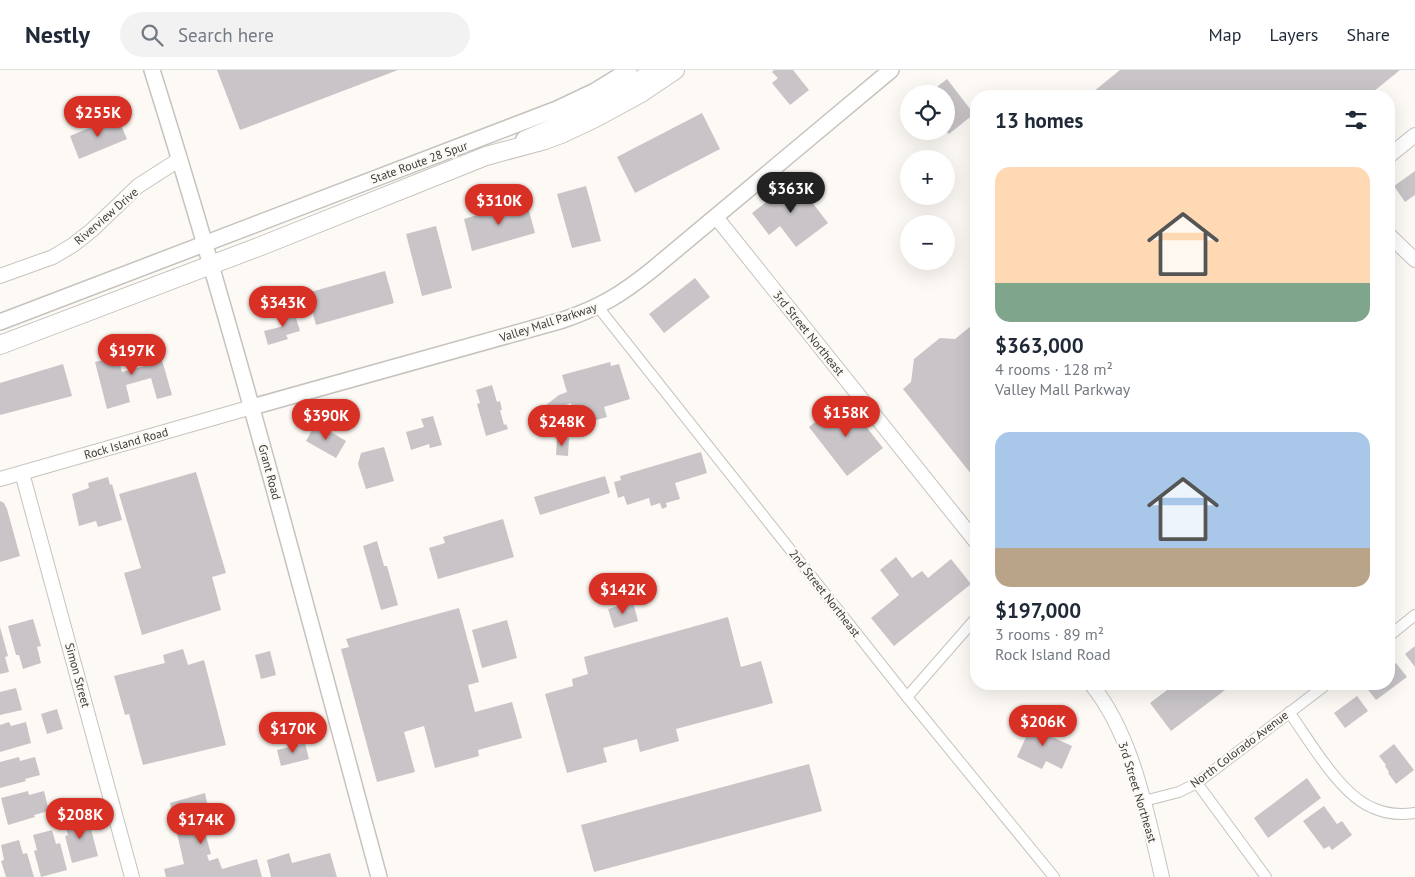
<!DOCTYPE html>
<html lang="en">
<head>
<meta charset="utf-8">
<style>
	:root { --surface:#fff; --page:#f2f2f3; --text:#1f2937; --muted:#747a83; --line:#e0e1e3; --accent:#d93025 }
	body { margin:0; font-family:"PT Sans",sans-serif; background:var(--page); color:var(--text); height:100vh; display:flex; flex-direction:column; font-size:19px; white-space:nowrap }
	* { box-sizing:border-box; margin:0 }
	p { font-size:16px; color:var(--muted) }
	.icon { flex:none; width:28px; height:28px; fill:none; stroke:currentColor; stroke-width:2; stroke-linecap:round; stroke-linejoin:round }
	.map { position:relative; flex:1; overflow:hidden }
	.details { position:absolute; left:970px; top:20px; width:425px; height:600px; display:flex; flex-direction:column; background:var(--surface); border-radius:20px; box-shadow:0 5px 20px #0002 }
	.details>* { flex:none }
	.controls { position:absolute; left:900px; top:15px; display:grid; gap:10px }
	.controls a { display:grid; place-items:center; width:55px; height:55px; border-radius:50%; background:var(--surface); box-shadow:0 5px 20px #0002; font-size:25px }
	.price { position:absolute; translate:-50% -42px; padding:0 11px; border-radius:18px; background:var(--accent); color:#fff; font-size:16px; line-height:32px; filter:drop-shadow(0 1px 2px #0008) }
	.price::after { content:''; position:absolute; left:50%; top:30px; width:15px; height:11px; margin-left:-8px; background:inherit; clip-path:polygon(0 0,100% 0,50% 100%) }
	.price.current { background:#222; color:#fff }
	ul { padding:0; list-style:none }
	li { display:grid; align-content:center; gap:10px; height:265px; padding:0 25px }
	li span { display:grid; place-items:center; height:155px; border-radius:15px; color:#555 }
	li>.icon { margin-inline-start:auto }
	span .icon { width:90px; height:90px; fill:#fffc; stroke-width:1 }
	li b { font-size:21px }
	h2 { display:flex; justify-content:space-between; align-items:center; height:60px; padding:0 25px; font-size:21px }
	header { display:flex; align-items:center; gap:30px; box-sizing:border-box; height:70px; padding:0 25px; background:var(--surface); border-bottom:1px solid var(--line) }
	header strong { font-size:24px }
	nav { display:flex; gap:28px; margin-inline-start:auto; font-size:18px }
	.search { width:350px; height:45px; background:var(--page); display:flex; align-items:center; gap:12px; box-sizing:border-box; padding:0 18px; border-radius:28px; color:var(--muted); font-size:19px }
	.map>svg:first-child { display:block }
	.building { fill:#c8c4c8 }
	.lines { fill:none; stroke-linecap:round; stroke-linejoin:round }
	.street-casing { stroke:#c6c3be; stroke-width:12 }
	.secondary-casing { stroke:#c6c3be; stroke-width:16 }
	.primary-casing { stroke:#c6c3be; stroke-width:18 }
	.highway-casing { stroke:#c6c3be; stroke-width:20 }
	.street { stroke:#fff; stroke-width:10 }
	.secondary { stroke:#fff; stroke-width:14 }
	.primary { stroke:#fff; stroke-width:15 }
	.highway { stroke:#fff; stroke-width:18 }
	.labels { text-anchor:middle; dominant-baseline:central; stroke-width:4.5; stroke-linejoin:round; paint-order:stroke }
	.street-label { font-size:12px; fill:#3c3b39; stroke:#fdfaf5 }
</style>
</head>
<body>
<header>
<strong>Nestly</strong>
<div class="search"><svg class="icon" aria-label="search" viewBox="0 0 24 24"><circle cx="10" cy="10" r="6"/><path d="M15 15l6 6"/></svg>Search here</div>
<nav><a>Map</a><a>Layers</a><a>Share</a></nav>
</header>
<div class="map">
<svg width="1415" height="807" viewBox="0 0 1415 807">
	<rect width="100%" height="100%" fill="#fdfaf5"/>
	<g class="building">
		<polygon points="217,0 398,0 240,60"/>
		<polygon points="774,0 793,0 809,20 790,35 772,13 778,8 772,2"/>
		<polygon points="1120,0 1400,0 1368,26 1088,26"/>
		<polygon points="947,9 974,44 949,64 946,61 946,24 928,24"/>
		<polygon points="702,43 720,79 635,123 617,87"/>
		<polygon points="117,46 127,69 79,89 70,66"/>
		<polygon points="1415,101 1415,125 1405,132 1394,116"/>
		<polygon points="795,110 828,153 796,177 780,156 769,165 752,143"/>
		<polygon points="586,116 601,171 572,178 557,124"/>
		<polygon points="526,130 535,163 472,181 464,149"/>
		<polygon points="436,156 452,218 422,226 406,164"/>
		<polygon points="385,201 394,233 316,255 307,223"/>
		<polygon points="695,208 710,227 664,263 649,244"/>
		<polygon points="293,238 300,261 286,265 288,269 268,275 264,261 284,256 280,242"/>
		<polygon points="976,252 976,402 972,405 903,319 911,312 914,289 940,268 955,269"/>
		<polygon points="156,269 172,325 157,329 151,308 126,315 130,332 107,339 95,292 118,286 122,302 148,295 142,273"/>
		<polygon points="610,292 611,296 619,294 630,329 604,337 607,347 585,353 582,343 574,346 571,333 563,336 548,347 542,338 559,325 567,322 562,305"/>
		<polygon points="63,294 72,326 0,345 0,313"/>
		<polygon points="492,315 497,332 500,331 502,340 500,340 504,355 506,354 508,359 486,366 477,334 480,333 476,320"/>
		<polygon points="844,329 883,378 847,406 809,357"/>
		<polygon points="433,346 442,375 430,378 429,374 411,380 406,362 424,357 421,349"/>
		<polygon points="316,353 346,371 336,388 306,371"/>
		<polygon points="557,367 569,368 568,386 556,385"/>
		<polygon points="384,377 394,411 366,419 358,394 361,383"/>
		<polygon points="701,382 707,403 675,413 680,429 666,433 667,437 662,439 660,433 651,436 649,428 627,435 624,426 618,428 614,412 621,410 620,406"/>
		<polygon points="196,402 226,503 212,507 221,540 142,565 124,503 141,498 119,424"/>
		<polygon points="605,406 610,423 540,445 534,427"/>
		<polygon points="108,407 110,415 112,414 122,450 98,457 96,451 79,456 72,424 89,418 88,413"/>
		<polygon points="0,431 4,433 7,439 20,486 0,492"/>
		<polygon points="503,449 514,487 438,509 429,478 445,473 443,467"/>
		<polygon points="377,471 384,496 387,496 398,535 381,540 363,476"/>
		<polygon points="896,487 912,508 922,501 928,508 951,489 971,514 894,576 871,548 899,525 880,500"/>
		<polygon points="633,532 638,551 614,558 608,539"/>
		<polygon points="459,538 479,612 468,615 475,642 512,632 522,668 478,680 479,686 435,698 424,656 404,662 415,702 377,712 341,579 349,577 346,569"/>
		<polygon points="728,547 741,597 761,591 773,633 676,659 679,671 640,682 637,669 603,678 607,692 567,703 545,624 573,616 572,609 588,604 584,587"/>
		<polygon points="33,549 41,576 37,577 41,593 23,599 19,585 16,585 8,556"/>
		<polygon points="507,550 517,588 482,598 472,560"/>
		<polygon points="0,557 8,586 5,587 9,602 0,604"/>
		<polygon points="1415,576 1415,597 1405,584"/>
		<polygon points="183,579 188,595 204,590 226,675 143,695 129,644 125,645 114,606 165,593 163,585"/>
		<polygon points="270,581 276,605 261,609 255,585"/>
		<polygon points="1396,593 1407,607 1376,630 1366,617 1369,614 1389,614 1389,599"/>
		<polygon points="1175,614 1233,614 1171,661 1150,633"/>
		<polygon points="16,618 22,640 0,645 0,622"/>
		<polygon points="1357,626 1368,641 1345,658 1334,643"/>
		<polygon points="57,639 63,659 47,664 41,644"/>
		<polygon points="1034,649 1052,658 1048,665 1072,676 1062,699 1046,691 1042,699 1017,687"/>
		<polygon points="9,652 11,656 26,652 31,673 0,682 0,655"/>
		<polygon points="305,673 309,689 281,696 277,680"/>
		<polygon points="1394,674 1414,700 1396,714 1388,703 1389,702 1385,696 1386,695 1379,686"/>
		<polygon points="19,687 20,691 35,687 40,705 25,709 26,711 0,718 0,692"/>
		<polygon points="809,694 822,741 594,802 581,755"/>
		<polygon points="1307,708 1321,728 1268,768 1254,748"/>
		<polygon points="28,721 29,725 44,721 49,741 34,745 35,747 8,755 1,728"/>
		<polygon points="205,723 210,746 201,748 211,784 207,785 209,791 218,788 222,799 257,789 262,807 166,807 164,799 184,794 170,733"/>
		<polygon points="1324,736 1337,754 1342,751 1352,765 1332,780 1329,776 1324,779 1303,751"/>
		<polygon points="83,746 86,760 91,759 98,786 72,793 65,766 68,765 64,751"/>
		<polygon points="52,760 56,774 60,773 67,800 41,807 34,781 37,780 33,765"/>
		<polygon points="19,770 23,784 27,783 34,807 6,807 1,791 4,790 1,775"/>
		<polygon points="289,783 292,793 330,783 337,807 271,807 267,790"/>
	</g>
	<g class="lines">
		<defs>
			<g id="street">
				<polyline points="598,237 907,627 1054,807"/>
				<polyline points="1389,566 1415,545"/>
				<polyline points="907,627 976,548"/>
				<path d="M 1289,642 C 1310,671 1340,725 1373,738 C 1386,744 1401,745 1415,743"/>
				<polyline points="1197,713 1266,807"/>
				<polyline points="1144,731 1179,722 1197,713 1327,614"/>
			</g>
			<g id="secondary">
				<polyline points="1389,86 1415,65"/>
				<polyline points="716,147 976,472"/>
				<polyline points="1389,165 1415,190"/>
				<polyline points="0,206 53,187 73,175 92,160 138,116 180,89"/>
				<polyline points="22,403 132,807"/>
				<polyline points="0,409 252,337"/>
				<path d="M 1091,614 C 1133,665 1147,744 1162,807"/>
			</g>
			<g id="primary">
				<path d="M 152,0 C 236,267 306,537 379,807"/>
				<path d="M 524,69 C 569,50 613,29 652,0"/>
				<polyline points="0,252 557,39 595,21 629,0"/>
				<path d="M 252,337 L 563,250 C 601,237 622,224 653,199 L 891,0"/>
			</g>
			<polyline id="highway" points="0,275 261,176 486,86 545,70 561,64 595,48 641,23 675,0"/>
		</defs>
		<use href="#street" class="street-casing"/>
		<use href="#secondary" class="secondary-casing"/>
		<use href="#primary" class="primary-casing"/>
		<use href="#highway" class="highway-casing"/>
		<use href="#street" class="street"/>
		<use href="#secondary" class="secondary"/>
		<use href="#primary" class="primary"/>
		<use href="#highway" class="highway"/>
	</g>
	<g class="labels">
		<g class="street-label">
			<text transform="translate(419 92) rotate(-20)">State Route 28 Spur</text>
			<text transform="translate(106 146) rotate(-41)">Riverview Drive</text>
			<text transform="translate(548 252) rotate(-18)">Valley Mall Parkway</text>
			<text transform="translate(809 263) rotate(51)">3rd Street Northeast</text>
			<text transform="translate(126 373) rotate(-16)">Rock Island Road</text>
			<text transform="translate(270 402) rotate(75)">Grant Road</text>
			<text transform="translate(825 523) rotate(52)">2nd Street Northeast</text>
			<text transform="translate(78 605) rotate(75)">Simon Street</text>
			<text transform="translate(1239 679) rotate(-37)">North Colorado Avenue</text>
			<text transform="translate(1138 722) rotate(73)">3rd Street Northeast</text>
		</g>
	</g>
</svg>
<div class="controls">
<a><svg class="icon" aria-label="locate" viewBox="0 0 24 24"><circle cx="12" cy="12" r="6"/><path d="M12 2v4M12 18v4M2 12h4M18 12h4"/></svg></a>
<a>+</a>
<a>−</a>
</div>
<b class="price" style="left:98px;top:68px">$255K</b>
<b class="price current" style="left:791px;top:144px">$363K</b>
<b class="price" style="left:499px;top:156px">$310K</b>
<b class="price" style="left:283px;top:258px">$343K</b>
<b class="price" style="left:132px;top:306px">$197K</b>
<b class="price" style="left:846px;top:368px">$158K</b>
<b class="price" style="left:326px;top:371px">$390K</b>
<b class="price" style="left:562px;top:377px">$248K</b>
<b class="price" style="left:623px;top:545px">$142K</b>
<b class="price" style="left:1043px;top:677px">$206K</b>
<b class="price" style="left:293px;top:684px">$170K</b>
<b class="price" style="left:80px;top:770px">$208K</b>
<b class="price" style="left:201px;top:775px">$174K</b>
<section class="details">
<h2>13 homes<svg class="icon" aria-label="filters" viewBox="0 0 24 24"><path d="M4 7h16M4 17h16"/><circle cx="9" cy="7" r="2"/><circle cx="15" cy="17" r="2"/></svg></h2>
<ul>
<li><span style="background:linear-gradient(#ffd9b3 75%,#7fa58c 0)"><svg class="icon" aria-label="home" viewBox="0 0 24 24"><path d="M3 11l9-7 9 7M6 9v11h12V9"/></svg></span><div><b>$363,000</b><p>4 rooms · 128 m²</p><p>Valley Mall Parkway</p></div></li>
<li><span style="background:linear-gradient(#a9c7e8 75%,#b9a48a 0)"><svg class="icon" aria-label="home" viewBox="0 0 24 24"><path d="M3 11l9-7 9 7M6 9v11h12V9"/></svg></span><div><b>$197,000</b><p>3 rooms · 89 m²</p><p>Rock Island Road</p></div></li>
</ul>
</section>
</div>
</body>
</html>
